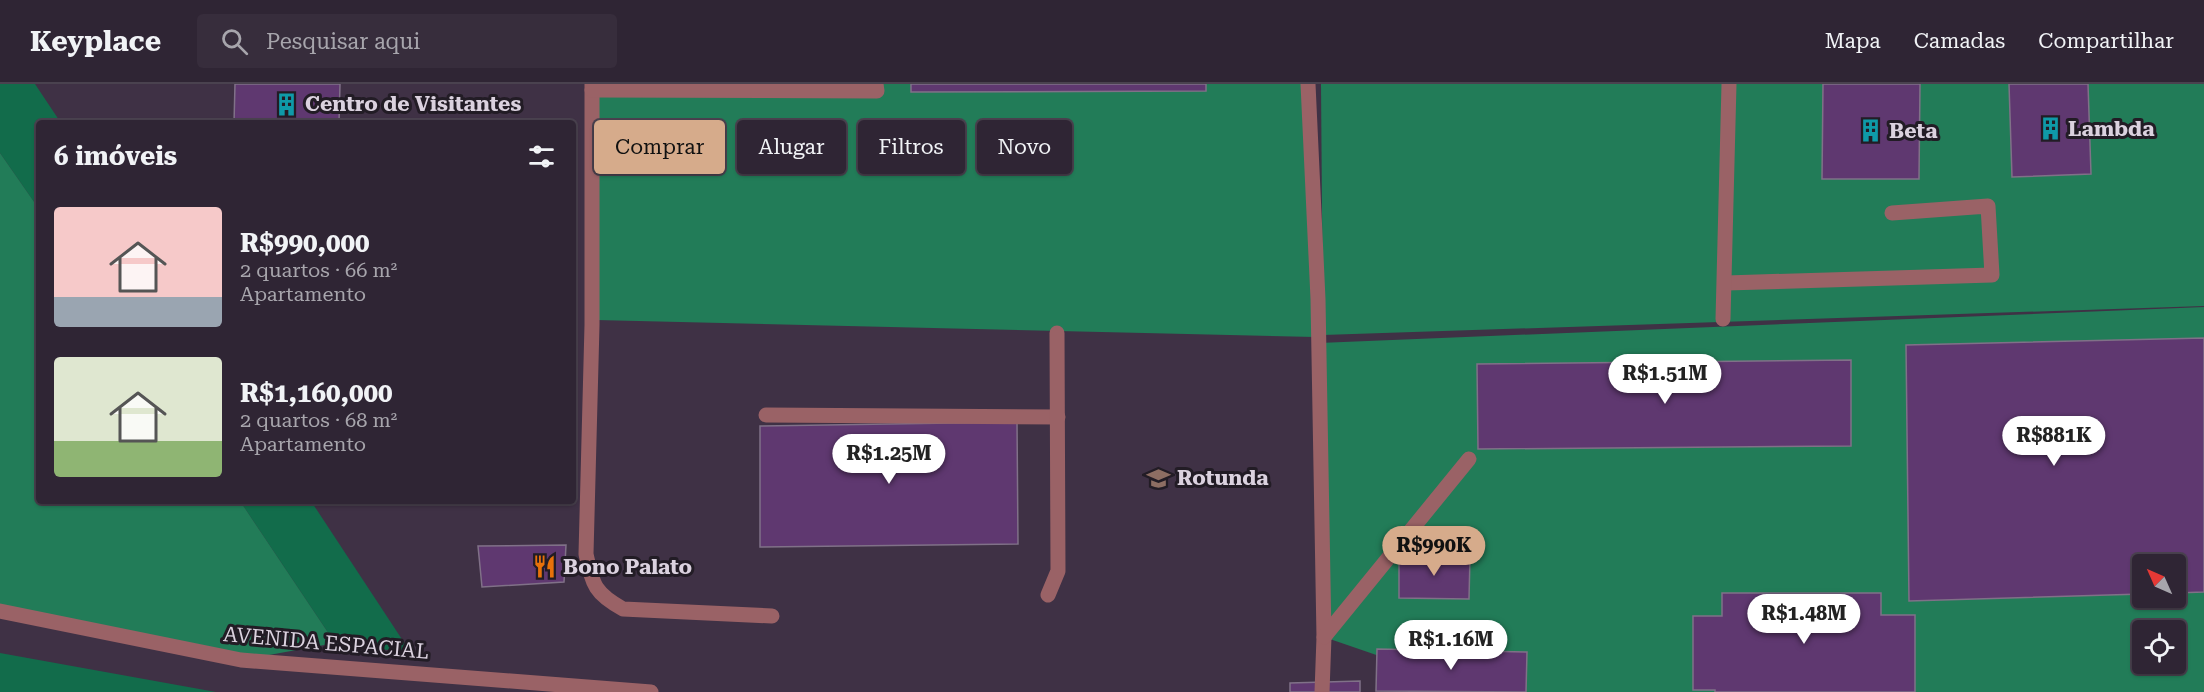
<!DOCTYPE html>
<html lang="pt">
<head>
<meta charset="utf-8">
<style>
	:root { --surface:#2f2534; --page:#372d3c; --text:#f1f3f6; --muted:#a7a5ac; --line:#4a424f; --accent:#d6ab8b }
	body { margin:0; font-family:"Roboto Serif",serif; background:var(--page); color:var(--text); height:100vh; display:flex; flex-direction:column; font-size:22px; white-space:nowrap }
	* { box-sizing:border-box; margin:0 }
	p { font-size:20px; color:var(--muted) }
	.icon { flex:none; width:33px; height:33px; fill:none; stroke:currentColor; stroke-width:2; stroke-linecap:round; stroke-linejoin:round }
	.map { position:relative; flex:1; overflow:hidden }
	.side { position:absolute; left:36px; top:36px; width:540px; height:384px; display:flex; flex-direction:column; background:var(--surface); border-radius:6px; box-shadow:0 2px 4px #0004,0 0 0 2px var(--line) }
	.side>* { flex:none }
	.guide { position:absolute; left:594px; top:36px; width:570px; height:54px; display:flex; gap:12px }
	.needle { width:39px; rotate:315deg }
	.fabs { position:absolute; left:2132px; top:470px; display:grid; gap:12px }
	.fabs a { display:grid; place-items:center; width:54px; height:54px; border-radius:6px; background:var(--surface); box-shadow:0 2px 4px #0004,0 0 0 2px var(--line); font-size:30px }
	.price { position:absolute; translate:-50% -51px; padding:0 14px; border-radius:21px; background:#fff; color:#222; font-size:20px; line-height:39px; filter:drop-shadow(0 2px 3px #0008) }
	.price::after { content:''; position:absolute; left:50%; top:36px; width:18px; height:14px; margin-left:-9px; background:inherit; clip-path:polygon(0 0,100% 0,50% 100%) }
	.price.selected { background:var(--accent); color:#111 }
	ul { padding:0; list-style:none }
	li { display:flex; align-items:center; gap:18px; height:150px; padding:0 18px }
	li span { display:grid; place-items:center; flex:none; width:168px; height:120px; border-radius:6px; color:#555 }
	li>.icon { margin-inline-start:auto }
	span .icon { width:72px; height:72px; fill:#fffc; stroke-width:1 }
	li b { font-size:26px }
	h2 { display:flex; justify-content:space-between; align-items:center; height:72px; padding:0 18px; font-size:26px }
	.chip { padding:0 21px; border-radius:6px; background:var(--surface); box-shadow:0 2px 4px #0004,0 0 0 2px var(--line); font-size:21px; line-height:54px }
	.chip.selected { background:var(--accent); color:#111 }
	header { display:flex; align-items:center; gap:36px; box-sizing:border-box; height:84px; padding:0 30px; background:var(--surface); border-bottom:2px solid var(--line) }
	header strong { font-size:28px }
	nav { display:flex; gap:33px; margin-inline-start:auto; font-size:21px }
	.search { width:420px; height:54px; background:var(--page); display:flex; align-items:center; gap:15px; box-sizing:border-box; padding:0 21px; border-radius:6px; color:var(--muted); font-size:22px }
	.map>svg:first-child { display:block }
	.green { fill:#126c4b }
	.forest { fill:#227c58; fill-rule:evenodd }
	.building { fill:#5f3870; stroke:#807188; stroke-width:1.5 }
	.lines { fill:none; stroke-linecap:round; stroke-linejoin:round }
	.minor { stroke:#9a6266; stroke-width:15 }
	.labels { text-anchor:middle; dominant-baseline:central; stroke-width:6; stroke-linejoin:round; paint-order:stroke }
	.poi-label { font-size:21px; font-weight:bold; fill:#dbd2df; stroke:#221c25; text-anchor:start }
	.street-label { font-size:21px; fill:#dbd2df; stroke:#221c25 }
</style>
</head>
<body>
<header>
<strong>Keyplace</strong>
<div class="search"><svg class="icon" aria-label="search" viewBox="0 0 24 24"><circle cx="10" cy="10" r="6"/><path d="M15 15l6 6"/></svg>Pesquisar aqui</div>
<nav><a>Mapa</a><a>Camadas</a><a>Compartilhar</a></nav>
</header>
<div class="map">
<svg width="2204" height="608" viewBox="0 0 2204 608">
	<rect width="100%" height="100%" fill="#3f3145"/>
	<g class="green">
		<polygon points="0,0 35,0 61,39 39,39 39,125 0,69"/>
		<polygon points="240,417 311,417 411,569 335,559"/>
		<polygon points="0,569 216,608 0,608"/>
	</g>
	<g class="forest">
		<polygon points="597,0 1305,0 1315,253 596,236"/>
		<polygon points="1321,0 2204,0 2204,222 1323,251"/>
		<polygon points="0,69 39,125 39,417 240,417 335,559 241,576 0,527"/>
		<path d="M 2204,223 L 2204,608 L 1484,608 L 1324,553 L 1319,259 ZM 2142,480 L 2175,480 L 2175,513 L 2142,513 ZM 2142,546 L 2175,546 L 2175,579 L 2142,579 Z"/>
	</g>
	<g class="building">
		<polygon points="235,0 340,0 339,39 234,39"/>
		<polygon points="911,0 1206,0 1206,7 911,8"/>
		<polygon points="1823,0 1920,0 1919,95 1822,95"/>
		<polygon points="2009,0 2088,0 2091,90 2012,93"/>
		<polygon points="2204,254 2204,508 2175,509 2175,480 2142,480 2142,510 1909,517 1906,261"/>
		<polygon points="1851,276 1851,362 1478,365 1477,280"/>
		<polygon points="1017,338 1018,460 760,463 760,342"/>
		<polygon points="566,461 564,498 482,503 478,462"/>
		<polygon points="1399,472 1470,473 1469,515 1399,514"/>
		<polygon points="1722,509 1881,509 1881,531 1915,531 1915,608 1715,608 1715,606 1693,606 1693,532 1722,532"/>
		<polygon points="1377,565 1527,568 1526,608 1376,607"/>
		<polygon points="1360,597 1360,608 1290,608 1290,599"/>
	</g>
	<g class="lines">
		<g class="minor">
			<path d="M 592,0 L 592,241 L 586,470 C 593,501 594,509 623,525 L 772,532"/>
			<polyline points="1308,0 1318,215 1324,553 1322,608"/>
			<polyline points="592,6 877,7 876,0"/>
			<polyline points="1726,199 1992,191 1988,122 1892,129"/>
			<polyline points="1723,235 1729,0"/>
			<polyline points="766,331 1058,333"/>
			<polyline points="1048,511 1058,487 1057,249"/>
			<polyline points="0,527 241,576 651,608"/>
			<polyline points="1324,553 1469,375"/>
		</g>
	</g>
	<defs>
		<symbol id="building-bare" viewBox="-9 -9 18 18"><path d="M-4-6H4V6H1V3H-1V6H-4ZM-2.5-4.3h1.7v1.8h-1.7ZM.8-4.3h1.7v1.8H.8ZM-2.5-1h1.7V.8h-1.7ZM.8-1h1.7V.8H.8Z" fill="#0f9aa8" stroke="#221c25" stroke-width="2.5" paint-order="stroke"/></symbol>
		<symbol id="university-bare" viewBox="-9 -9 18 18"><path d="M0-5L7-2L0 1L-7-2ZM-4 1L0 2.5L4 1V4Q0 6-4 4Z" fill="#8d6e63" stroke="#221c25" stroke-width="2.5" paint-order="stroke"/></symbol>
		<symbol id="restaurant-bare" viewBox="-9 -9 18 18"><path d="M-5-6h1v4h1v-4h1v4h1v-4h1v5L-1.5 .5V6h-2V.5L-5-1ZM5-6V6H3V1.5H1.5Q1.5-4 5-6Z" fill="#e8710a" stroke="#221c25" stroke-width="2.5" paint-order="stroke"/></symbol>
	</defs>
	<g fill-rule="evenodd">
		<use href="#building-bare" x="270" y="4" width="33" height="33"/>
		<use href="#building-bare" x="2034" y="28" width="33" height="33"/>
		<use href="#building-bare" x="1854" y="30" width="33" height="33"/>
		<use href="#university-bare" x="1142" y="378" width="33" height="33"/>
		<use href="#restaurant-bare" x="528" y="466" width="33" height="33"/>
	</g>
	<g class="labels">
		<g class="poi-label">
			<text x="305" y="20">Centro de Visitantes</text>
			<text x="2068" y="45">Lambda</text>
			<text x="1889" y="47">Beta</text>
			<text x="1177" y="394">Rotunda</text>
			<text x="563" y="483">Bono Palato</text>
		</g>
		<g class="street-label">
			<text transform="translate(326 559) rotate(5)">AVENIDA ESPACIAL</text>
		</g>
	</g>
</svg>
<div class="fabs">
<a><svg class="needle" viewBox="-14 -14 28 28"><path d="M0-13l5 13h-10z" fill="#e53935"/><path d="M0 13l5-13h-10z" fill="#a7a5ac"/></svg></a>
<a><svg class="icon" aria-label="locate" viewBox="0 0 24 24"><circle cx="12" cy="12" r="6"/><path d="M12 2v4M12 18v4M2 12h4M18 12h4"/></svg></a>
</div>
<b class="price" style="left:1665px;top:321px">R$1.51M</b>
<b class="price" style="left:2054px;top:383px">R$881K</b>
<b class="price" style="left:889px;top:401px">R$1.25M</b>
<b class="price selected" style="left:1434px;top:493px">R$990K</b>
<b class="price" style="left:1804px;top:561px">R$1.48M</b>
<b class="price" style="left:1451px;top:587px">R$1.16M</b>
<div class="guide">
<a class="chip selected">Comprar</a>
<a class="chip">Alugar</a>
<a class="chip">Filtros</a>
<a class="chip">Novo</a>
</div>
<section class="side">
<h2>6 imóveis<svg class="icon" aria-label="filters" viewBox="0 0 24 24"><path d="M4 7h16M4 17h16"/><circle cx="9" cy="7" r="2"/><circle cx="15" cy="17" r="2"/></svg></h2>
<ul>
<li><span style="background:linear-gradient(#f6c9c9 75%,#9aa5b1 0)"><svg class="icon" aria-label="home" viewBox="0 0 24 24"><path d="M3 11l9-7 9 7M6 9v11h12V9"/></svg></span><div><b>R$990,000</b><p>2 quartos · 66 m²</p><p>Apartamento</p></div></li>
<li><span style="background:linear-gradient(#dfe7d0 70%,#8fb573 0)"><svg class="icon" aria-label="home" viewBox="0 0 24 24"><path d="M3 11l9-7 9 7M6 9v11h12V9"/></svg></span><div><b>R$1,160,000</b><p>2 quartos · 68 m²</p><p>Apartamento</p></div></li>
</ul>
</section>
</div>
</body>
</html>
